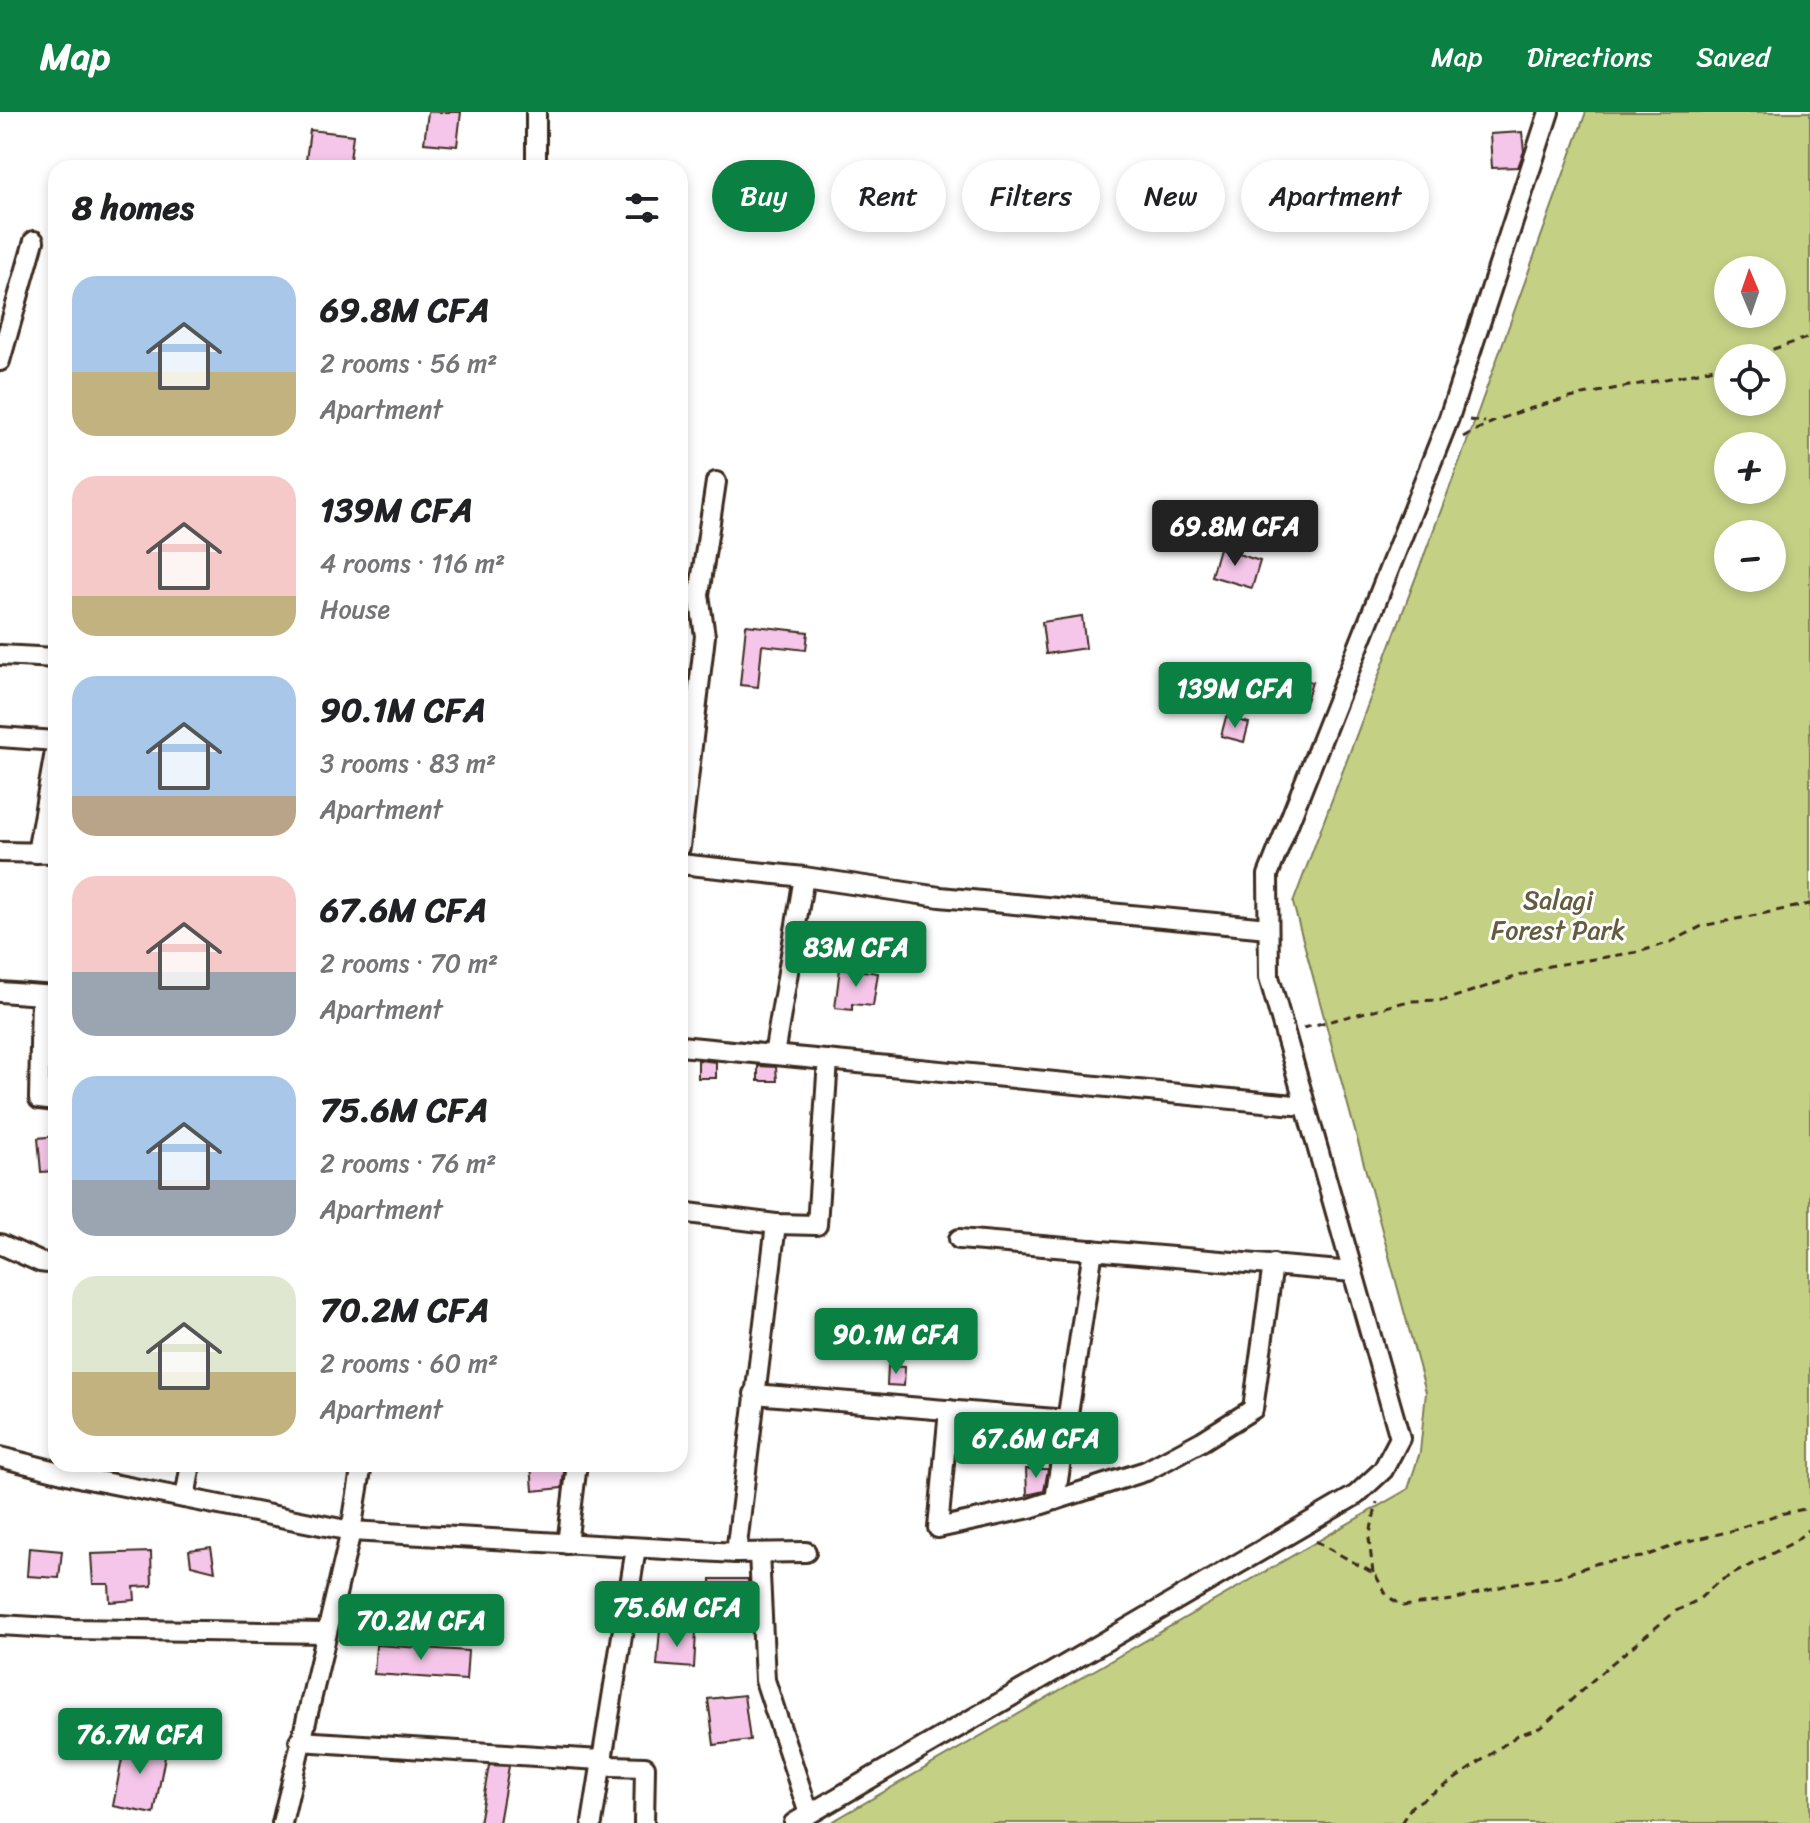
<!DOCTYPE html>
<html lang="en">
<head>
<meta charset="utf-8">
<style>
	:root { --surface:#fff; --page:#f2f2f2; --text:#202124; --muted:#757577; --accent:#0b8043 }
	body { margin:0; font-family:Sriracha,sans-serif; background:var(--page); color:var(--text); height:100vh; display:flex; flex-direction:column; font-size:30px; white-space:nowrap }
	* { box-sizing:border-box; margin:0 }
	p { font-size:26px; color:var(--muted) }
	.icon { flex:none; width:44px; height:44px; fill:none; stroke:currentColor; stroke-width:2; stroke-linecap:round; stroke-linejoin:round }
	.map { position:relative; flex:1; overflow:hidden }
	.sheet { position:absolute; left:48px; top:48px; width:640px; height:1312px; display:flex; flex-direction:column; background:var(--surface); border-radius:24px; box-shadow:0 4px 12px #0003 }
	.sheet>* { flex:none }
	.banner { position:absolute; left:712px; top:48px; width:760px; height:72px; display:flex; gap:16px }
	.needle { width:52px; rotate:358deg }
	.controls { position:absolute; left:1714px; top:144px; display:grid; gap:16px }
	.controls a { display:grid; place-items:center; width:72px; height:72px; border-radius:50%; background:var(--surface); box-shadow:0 4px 12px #0003; font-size:40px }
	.price { position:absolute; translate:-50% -68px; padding:0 18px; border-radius:8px; background:var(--accent); color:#fff; font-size:26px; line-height:52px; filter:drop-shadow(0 2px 4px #0008) }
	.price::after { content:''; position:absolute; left:50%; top:48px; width:24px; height:18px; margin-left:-12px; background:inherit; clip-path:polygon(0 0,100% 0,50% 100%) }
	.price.current { background:#222; color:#fff }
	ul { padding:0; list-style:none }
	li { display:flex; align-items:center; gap:24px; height:200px; padding:0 24px }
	li span { display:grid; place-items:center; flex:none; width:224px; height:160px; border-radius:24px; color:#555 }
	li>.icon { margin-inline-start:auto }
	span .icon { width:96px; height:96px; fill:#fffc; stroke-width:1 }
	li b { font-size:34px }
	h2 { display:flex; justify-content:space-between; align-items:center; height:96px; padding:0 24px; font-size:34px }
	.chip { padding:0 28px; border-radius:36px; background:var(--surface); box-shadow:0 4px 12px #0003; font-size:28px; line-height:72px }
	.chip.current { background:var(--accent); color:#fff }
	header { display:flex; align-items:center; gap:48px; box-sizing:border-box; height:112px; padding:0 40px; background:var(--accent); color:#fff }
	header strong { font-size:38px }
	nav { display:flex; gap:44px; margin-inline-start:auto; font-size:28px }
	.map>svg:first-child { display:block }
	.green { fill:#c4d185; stroke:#807e52; stroke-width:2; fill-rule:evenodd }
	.building { fill:#f5c6e9; stroke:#3b2a1e; stroke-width:2 }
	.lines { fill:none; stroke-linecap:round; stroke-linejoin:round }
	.minor-casing { stroke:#3b2a1e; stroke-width:24 }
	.path { stroke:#3b2a1e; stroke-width:3; stroke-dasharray:8 6; stroke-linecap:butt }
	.minor { stroke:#fff; stroke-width:18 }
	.labels { text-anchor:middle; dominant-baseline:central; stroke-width:6; stroke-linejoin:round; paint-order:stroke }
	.park-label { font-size:26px; fill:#645c3d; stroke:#fff }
</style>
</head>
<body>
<header>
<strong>Map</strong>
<nav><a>Map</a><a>Directions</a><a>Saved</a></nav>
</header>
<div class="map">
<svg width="1810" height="1711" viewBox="0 0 1810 1711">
	<rect width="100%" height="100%" fill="#fff"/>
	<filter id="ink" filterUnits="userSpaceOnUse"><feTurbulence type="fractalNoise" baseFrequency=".0125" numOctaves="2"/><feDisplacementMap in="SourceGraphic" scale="16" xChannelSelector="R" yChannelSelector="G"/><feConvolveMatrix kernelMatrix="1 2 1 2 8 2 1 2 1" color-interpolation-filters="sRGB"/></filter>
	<g filter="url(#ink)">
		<path class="green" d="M 1586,0 L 1810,0 L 1810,1711 L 830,1711 L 1408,1377 L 1420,1340 L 1426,1280 L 1293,791 L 1474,311 ZM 1728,158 L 1772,158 L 1772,202 L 1728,202 ZM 1728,246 L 1772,246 L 1772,290 L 1728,290 ZM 1728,334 L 1772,334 L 1772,378 L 1728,378 ZM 1728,422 L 1772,422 L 1772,466 L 1728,466 Z"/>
		<g class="building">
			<polygon points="428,0 461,0 457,34 424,31"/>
			<polygon points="310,18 353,23 349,56 305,56"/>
			<polygon points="1522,20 1524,39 1518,55 1492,56 1490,22"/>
			<polygon points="1219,436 1260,449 1252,476 1211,464"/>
			<polygon points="1082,504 1086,536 1046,542 1042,510"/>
			<polygon points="746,513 808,520 806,538 762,533 758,575 740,573"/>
			<polygon points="1289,564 1312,570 1306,589 1284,583"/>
			<polygon points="1226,605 1249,611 1244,630 1221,624"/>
			<polygon points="840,856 878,861 873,894 852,892 852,898 835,896"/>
			<polygon points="698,948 716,950 716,966 698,966"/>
			<polygon points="758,954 776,955 777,969 758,969"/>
			<polygon points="56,1024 56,1059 41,1060 38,1026"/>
			<polygon points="888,1254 905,1255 904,1274 887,1273"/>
			<polygon points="531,1352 565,1352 562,1376 533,1379"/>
			<polygon points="1026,1357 1048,1357 1044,1379 1027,1383"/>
			<polygon points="211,1435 215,1459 191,1453 189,1438"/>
			<polygon points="29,1436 62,1439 59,1466 27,1464"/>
			<polygon points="151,1440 152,1474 134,1475 135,1488 110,1490 109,1472 93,1472 91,1442"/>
			<polygon points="711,1467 748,1467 750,1501 711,1501"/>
			<polygon points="660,1517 696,1520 694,1556 657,1553"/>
			<polygon points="376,1533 468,1539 466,1568 374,1562"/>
			<polygon points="744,1583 750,1628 714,1633 708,1587"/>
			<polygon points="126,1626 167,1634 154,1702 113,1694"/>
			<polygon points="489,1653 509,1654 499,1711 479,1711"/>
		</g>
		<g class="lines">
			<defs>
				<g id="minor">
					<polyline points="536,0 536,56"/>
					<polyline points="0,249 34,129"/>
					<polyline points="0,543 56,546"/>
					<polyline points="0,625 56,629"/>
					<polyline points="680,735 705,524 699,483 716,370"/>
					<polyline points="0,740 56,741"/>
					<polyline points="37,741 56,634"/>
					<polyline points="680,752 804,765 940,785 1268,816"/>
					<polyline points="0,880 56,884"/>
					<polyline points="41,883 39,987 56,989"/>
					<polyline points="680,934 1305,994"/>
					<polyline points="774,943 804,765"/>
					<polyline points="680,1100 776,1112 817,1113 828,948"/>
					<polyline points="959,1127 1353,1160"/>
					<polyline points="0,1132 40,1150 56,1152"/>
					<polyline points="754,1282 1067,1308"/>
					<polyline points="949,1298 938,1416 1030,1396 1146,1359 1202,1329 1253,1297 1273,1152"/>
					<polyline points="0,1345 83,1366 351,1419 736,1441 806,1440"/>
					<polyline points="185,1386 191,1352"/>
					<polyline points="1055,1388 1093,1138"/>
					<polyline points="567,1432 577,1352"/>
					<polyline points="736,1441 776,1112"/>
					<polyline points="759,1441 765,1568 809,1702"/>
					<polyline points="0,1513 70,1517 326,1521"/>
					<polyline points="299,1629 600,1648 612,1654 645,1655 644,1711"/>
					<polyline points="282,1711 351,1419 362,1352"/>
					<polyline points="592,1711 636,1436"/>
					<polyline points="794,1711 1356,1383 1383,1358 1400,1326 1269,865 1268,763 1449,306 1549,0"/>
				</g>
			</defs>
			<use href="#minor" class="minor-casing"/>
			<g class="path">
				<polyline points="1746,246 1810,225"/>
				<polyline points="1469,308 1485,310"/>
				<path d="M 1463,325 C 1543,279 1641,278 1728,252"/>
				<polyline points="1303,916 1409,889 1445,888 1549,854 1638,840 1671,830 1702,814 1810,792"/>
				<polyline points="1315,1429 1375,1462 1387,1484 1403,1494 1453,1488 1515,1471 1557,1465 1598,1451 1642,1445 1685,1430 1731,1419 1779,1402 1810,1396"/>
				<polyline points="1373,1461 1369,1426 1377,1390"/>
				<polyline points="1401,1711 1412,1694 1449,1671 1518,1623 1542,1615 1605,1557 1676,1499 1698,1488 1718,1470 1794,1430 1810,1416"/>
			</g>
			<use href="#minor" class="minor"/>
		</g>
	</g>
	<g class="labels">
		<g class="park-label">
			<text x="1558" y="788">Salagi<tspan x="1558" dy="30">Forest Park</tspan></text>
		</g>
	</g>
</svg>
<div class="controls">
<a><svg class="needle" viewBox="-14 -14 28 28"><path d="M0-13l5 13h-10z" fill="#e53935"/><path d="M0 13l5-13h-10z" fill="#757577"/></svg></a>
<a><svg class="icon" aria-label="locate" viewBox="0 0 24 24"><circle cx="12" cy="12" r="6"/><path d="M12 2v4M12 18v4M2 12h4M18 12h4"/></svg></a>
<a>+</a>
<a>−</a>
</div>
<b class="price current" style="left:1235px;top:456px">69.8M CFA</b>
<b class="price" style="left:1235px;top:618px">139M CFA</b>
<b class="price" style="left:856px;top:877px">83M CFA</b>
<b class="price" style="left:896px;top:1264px">90.1M CFA</b>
<b class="price" style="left:1036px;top:1368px">67.6M CFA</b>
<b class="price" style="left:677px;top:1537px">75.6M CFA</b>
<b class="price" style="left:421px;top:1550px">70.2M CFA</b>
<b class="price" style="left:140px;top:1664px">76.7M CFA</b>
<div class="banner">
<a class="chip current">Buy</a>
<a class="chip">Rent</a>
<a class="chip">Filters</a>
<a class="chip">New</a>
<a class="chip">Apartment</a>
</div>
<section class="sheet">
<h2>8 homes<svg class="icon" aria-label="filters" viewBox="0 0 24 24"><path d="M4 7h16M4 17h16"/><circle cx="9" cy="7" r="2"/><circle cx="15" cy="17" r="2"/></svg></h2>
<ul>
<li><span style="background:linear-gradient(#a9c7e8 60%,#c2b280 0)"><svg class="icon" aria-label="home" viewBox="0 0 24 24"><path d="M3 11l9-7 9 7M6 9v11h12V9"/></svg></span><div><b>69.8M CFA</b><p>2 rooms · 56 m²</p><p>Apartment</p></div></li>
<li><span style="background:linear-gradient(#f6c9c9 75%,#c2b280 0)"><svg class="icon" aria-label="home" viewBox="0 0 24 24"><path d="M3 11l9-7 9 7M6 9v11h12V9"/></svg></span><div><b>139M CFA</b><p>4 rooms · 116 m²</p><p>House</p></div></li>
<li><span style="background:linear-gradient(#a9c7e8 75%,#b9a48a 0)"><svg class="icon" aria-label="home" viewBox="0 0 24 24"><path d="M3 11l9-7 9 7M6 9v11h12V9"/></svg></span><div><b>90.1M CFA</b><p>3 rooms · 83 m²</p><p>Apartment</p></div></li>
<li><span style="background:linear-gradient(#f6c9c9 60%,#9aa5b1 0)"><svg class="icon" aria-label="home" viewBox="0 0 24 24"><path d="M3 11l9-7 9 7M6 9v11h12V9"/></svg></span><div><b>67.6M CFA</b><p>2 rooms · 70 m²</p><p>Apartment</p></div></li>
<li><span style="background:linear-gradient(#a9c7e8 65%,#9aa5b1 0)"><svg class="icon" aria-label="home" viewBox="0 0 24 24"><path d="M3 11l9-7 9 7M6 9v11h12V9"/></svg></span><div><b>75.6M CFA</b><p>2 rooms · 76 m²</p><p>Apartment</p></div></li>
<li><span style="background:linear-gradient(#dfe7d0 60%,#c2b280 0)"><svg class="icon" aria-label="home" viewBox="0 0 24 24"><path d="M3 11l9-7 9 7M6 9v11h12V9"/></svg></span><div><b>70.2M CFA</b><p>2 rooms · 60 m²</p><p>Apartment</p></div></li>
</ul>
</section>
</div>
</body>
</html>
